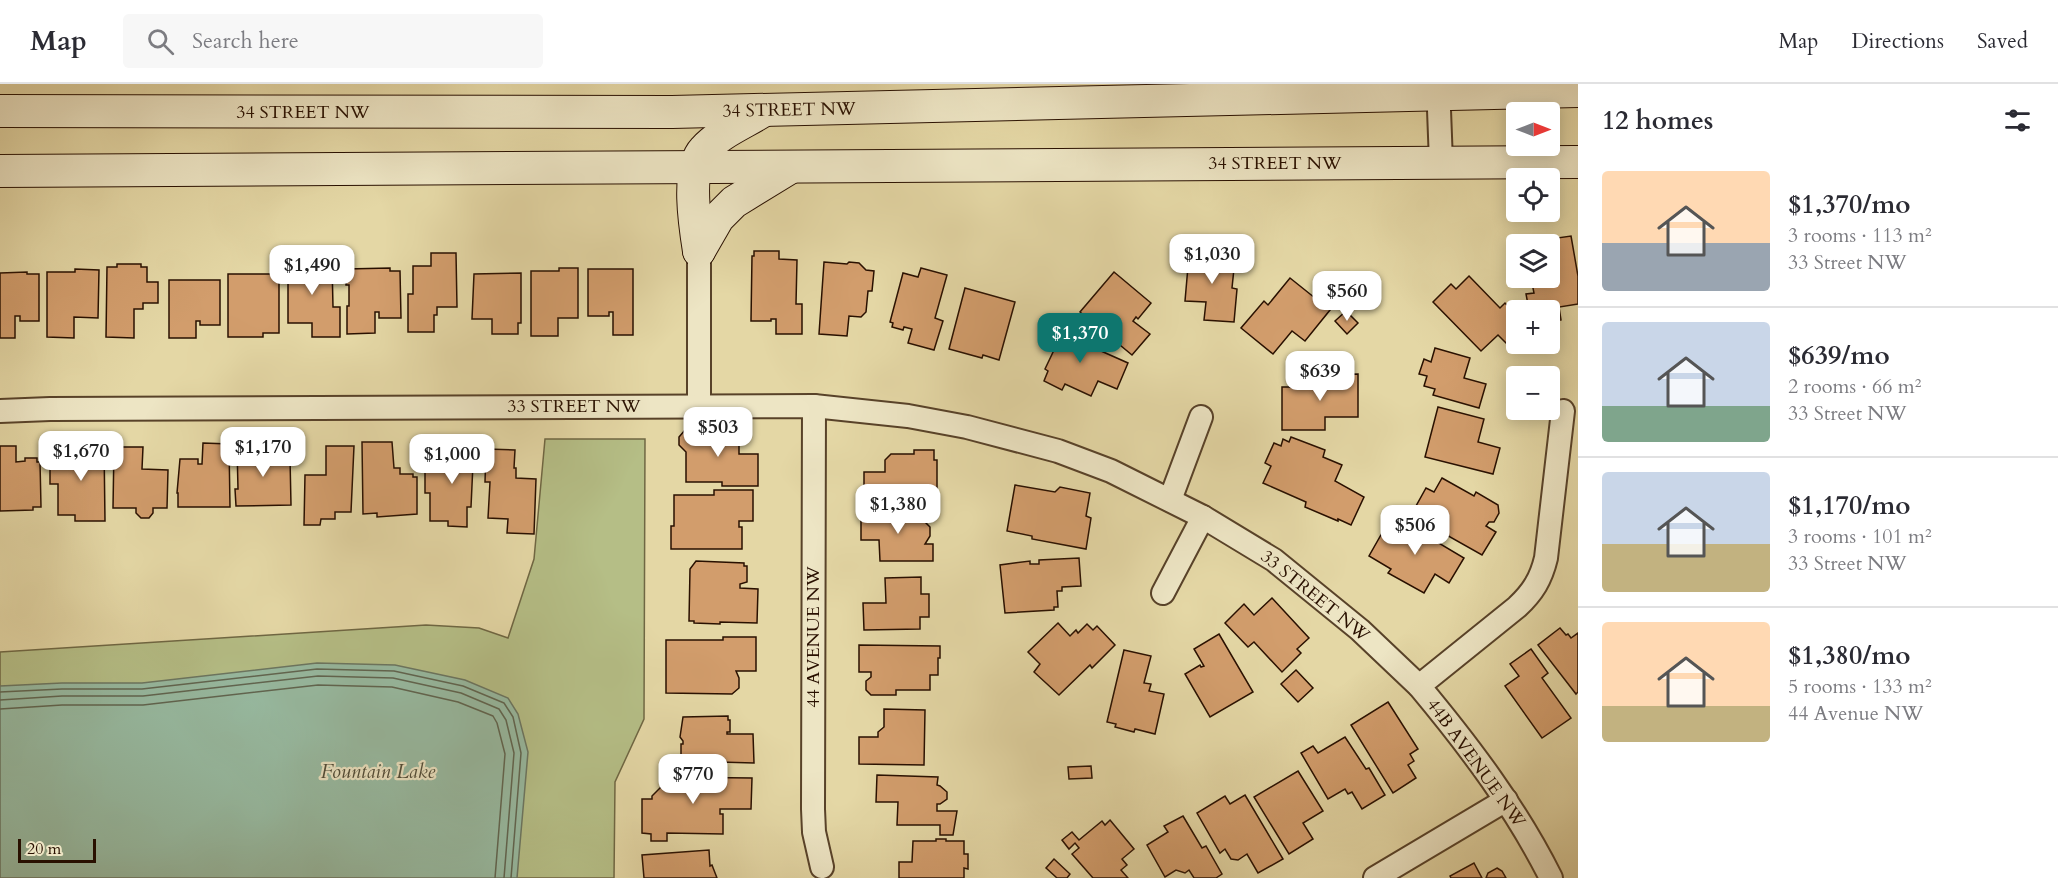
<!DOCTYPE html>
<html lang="en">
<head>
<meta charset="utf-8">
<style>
	:root { --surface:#fff; --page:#f7f7f7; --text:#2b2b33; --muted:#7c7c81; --line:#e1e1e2; --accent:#0f766e }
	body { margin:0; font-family:Cardo,serif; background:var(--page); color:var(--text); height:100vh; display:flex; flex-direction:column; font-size:22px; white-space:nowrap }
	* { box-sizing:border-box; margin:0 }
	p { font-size:20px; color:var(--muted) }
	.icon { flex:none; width:33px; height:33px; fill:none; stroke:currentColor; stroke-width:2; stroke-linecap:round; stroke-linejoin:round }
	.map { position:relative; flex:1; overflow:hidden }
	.details { display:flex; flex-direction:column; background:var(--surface); width:480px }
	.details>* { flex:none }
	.needle { width:39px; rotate:90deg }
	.tools { position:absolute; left:1506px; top:18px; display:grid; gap:12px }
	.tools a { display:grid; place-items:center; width:54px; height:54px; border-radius:6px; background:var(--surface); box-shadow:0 3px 15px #0003; font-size:30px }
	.scale { position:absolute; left:18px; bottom:15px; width:78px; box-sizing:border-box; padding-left:6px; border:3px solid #291000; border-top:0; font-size:16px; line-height:21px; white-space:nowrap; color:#291000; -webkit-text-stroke:4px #ede5c4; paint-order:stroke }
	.price { position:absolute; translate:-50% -51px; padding:0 14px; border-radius:12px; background:#fff; color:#222; font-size:20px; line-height:39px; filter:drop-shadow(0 2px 3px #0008) }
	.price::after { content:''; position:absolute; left:50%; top:36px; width:18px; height:14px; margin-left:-9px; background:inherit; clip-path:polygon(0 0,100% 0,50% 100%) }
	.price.current { background:var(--accent); color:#fff }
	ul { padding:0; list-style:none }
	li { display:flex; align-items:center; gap:18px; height:150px; padding:0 24px }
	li+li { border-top:2px solid var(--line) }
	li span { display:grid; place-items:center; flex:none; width:168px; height:120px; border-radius:6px; color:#555 }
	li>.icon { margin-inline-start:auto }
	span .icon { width:72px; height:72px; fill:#fffc; stroke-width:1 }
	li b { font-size:26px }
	h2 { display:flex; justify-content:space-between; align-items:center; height:72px; padding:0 24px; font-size:26px }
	header { display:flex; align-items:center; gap:36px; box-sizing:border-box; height:84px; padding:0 30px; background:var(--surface); border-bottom:2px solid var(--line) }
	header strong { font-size:28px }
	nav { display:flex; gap:33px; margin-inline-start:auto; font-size:21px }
	.search { width:420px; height:54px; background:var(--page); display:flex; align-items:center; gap:15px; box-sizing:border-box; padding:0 21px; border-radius:6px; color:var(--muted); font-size:22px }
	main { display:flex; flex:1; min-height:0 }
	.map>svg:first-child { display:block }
	.green { fill:#b5be86; stroke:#6f6743; stroke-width:1.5 }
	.water { fill:#97baa1; stroke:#6b7661; stroke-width:1.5 }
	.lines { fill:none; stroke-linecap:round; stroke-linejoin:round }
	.shore { stroke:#606550; stroke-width:1.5 }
	.building { fill:#d29d6c; stroke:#291000; stroke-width:1.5 }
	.minor-casing { stroke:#584229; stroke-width:26 }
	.secondary-casing { stroke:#291000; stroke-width:34 }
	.minor { stroke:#ede5c4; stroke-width:22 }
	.secondary { stroke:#ede5c4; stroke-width:32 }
	.labels { text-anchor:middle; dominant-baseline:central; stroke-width:4.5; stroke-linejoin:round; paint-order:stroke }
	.street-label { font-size:18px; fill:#291000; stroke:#ede5c4 }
	.water-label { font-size:20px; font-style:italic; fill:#504c38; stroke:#ede5c4 }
</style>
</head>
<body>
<header>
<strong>Map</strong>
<div class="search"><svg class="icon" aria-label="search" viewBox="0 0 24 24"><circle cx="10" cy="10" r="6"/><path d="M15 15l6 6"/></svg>Search here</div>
<nav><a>Map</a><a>Directions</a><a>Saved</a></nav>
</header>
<main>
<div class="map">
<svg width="1578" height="794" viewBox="0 0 1578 794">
	<rect width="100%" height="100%" fill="#e4d7a5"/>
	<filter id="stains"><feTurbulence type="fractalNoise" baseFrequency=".00333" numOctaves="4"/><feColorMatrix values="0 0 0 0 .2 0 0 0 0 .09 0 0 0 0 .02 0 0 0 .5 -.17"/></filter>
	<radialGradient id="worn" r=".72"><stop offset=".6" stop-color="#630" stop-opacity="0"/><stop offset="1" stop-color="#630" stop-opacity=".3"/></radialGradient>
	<polygon class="green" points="545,355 645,355 644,635 615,698 614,794 0,794 0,568 426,541 479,544 508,554 534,475"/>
	<polygon class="water" points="317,579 395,581 465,596 508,614 518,630 528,668 517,794 0,794 0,602 62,599 142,599"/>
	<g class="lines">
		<g class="shore">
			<polyline points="0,608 62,605 142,605 317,585 394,587 463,602 504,619 513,633 521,669 511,794"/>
			<polyline points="0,616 62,612 143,612 318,592 393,594 461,609 499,625 506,636 514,669 504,794"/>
			<polyline points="0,625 62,621 143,621 318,601 392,603 458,618 493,632 497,639 505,670 495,794"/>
		</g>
	</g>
	<g class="building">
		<polygon points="1571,152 1578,192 1578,220 1559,223 1561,236 1550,238 1550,226 1529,226 1526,210 1534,209 1531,194 1550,194 1550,160 1544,160 1543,156"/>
		<polygon points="1202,164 1222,166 1221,174 1235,175 1232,204 1237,205 1234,238 1204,236 1206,218 1185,217 1189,171 1201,172"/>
		<polygon points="754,167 779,167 779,175 797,176 796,220 802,220 802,250 776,250 776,235 771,235 771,237 751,237 752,172 754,172"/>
		<polygon points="431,169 456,169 457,223 437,223 437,231 434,231 434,248 408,248 408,210 413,210 413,182 431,182"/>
		<polygon points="288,171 313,171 314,179 332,179 333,223 340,223 340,253 312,253 312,239 288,239"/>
		<polygon points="824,178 847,180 849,178 859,179 866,186 874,187 872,207 868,207 866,228 861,233 849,232 847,252 819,250"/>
		<polygon points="117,180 141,180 141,183 147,183 147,198 158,198 158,219 143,219 143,225 134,225 134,254 106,253 107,183 117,183"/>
		<polygon points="390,184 390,187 400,187 401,234 379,234 379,228 375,228 375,249 347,250 347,222 349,222 349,201 346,201 346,185"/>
		<polygon points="559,184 578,184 578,234 558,234 558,252 531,252 531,187 559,187"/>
		<polygon points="921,184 947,191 935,234 943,237 934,266 908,259 912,245 904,243 903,246 892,243 893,239 890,238 903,189 918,193"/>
		<polygon points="75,185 99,186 98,234 74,233 74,254 47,253 47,188 75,188"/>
		<polygon points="588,185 633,185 633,251 613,251 613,228 609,228 609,232 588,232"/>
		<polygon points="27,188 27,190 39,190 39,237 20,237 20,232 15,232 15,254 0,254 0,189"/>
		<polygon points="1114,188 1151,219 1138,235 1136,233 1133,237 1150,250 1132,271 1080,228"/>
		<polygon points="521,189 521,239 518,239 518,250 492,250 492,235 472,235 474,190"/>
		<polygon points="228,190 279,190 279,249 263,249 263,253 228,253"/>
		<polygon points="1469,192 1500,224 1505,219 1516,231 1516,251 1507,260 1498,251 1481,267 1433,218 1451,200 1456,205"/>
		<polygon points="1290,194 1330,226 1305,257 1292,247 1273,270 1241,244 1264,217 1268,221"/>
		<polygon points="169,196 220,196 220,241 200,241 200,237 196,237 196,254 169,254"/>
		<polygon points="965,204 1015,218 999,276 983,271 982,274 949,265"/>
		<polygon points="1346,227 1358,239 1347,250 1335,237"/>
		<polygon points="1047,243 1128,279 1117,305 1098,297 1091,312 1065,300 1062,306 1044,297 1048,287 1045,285 1054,266 1040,259"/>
		<polygon points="1435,264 1470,274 1464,294 1486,300 1479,324 1433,311 1435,305 1424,302 1427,292 1419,290 1424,275 1431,278"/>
		<polygon points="1358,290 1358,333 1325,333 1325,346 1282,346 1282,303 1306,303 1306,297 1314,291"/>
		<polygon points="1438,323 1484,335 1478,358 1500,364 1493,390 1425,373"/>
		<polygon points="685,346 739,346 739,370 758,370 758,402 722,402 722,398 686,398 686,368 679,361 679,353"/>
		<polygon points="1291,353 1325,366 1323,373 1342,381 1335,397 1364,413 1351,441 1338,435 1338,437 1305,423 1306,418 1263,399 1271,382 1265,379 1274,359 1281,362 1283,355 1289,358"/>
		<polygon points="362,358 392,358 394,384 400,384 400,390 413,390 413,393 417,393 417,430 377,433 377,429 363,430"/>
		<polygon points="445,358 474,358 471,423 467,423 467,443 448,442 448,437 430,437 430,409 425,409 425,382 428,381 445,382"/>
		<polygon points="203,359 229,360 230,423 178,423 178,409 177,409 180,375 198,375 198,380 202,380"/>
		<polygon points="64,360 104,360 105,437 75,437 75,431 58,431 58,400 50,400 50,379 64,379"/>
		<polygon points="0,362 16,362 16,378 25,377 25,374 37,374 37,378 40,378 41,423 33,423 33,426 0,427"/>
		<polygon points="326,362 354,362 351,428 335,428 335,435 321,435 320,441 304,441 305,391 326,391"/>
		<polygon points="114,363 143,363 142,385 168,386 167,424 153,424 153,429 149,434 141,434 136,429 136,424 113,424"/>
		<polygon points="237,363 265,363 265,369 286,368 286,374 290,374 291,421 236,422 235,405 238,405"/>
		<polygon points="486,365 515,366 514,384 516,384 516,394 536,395 534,450 507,449 508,435 488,434 490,398 485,398"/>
		<polygon points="914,366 934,366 934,376 937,376 937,417 864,416 864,388 885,388 885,376 891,370 914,370"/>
		<polygon points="1442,394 1474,412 1476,408 1498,421 1499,429 1494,438 1489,438 1486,442 1496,448 1482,471 1411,431 1426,404 1434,408"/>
		<polygon points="1015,401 1055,408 1060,403 1090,409 1086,432 1091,434 1086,465 1032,455 1032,452 1007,447"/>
		<polygon points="714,406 753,406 753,437 739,437 739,443 742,443 742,465 671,465 671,442 674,442 674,411 714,411"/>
		<polygon points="921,427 921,438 925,438 930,443 930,452 925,460 933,460 933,477 880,477 879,456 861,456 861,428"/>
		<polygon points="1390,435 1410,447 1412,443 1464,474 1449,499 1435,490 1424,509 1388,489 1391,485 1369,472"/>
		<polygon points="1079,474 1081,502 1062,503 1062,507 1057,507 1058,523 1054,523 1054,526 1005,529 1000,481 1030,477 1030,480 1039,480 1039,476"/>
		<polygon points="696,477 744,479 744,482 747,482 747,498 740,500 740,504 758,505 757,539 720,538 720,540 694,539 694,537 689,537 690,485"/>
		<polygon points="921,493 921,510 929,510 929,533 920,533 920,545 864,546 863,519 886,519 885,494"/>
		<polygon points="1272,514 1309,554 1297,565 1301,569 1282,588 1254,558 1248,563 1225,539 1244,520 1254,531"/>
		<polygon points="1058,539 1070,552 1076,546 1078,549 1087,540 1093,546 1097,542 1115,561 1092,584 1090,581 1059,611 1034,588 1040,580 1028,568"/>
		<polygon points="1560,544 1566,551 1568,550 1571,554 1578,549 1578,608 1576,610 1538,561"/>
		<polygon points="1219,550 1253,608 1210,633 1185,590 1200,581 1201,583 1204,582 1194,565"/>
		<polygon points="723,553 756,553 756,587 736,587 739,594 739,604 732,610 666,609 666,556 723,556"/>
		<polygon points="859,561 940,562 940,574 938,574 938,591 930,591 930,606 896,606 896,611 871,611 866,606 866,597 871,593 871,588 859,588"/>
		<polygon points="1531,565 1548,589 1542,594 1571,634 1542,654 1505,602 1519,592 1510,580"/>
		<polygon points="1124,566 1151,572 1144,599 1151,600 1149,607 1164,610 1155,650 1135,645 1134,648 1115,643 1116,640 1107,638"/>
		<polygon points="1296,586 1313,604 1298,618 1281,600"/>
		<polygon points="1388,618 1418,665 1410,670 1414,677 1408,681 1416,694 1393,709 1351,641"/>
		<polygon points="884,625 925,626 924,681 859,680 859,653 878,653 878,648 884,643"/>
		<polygon points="728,632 728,636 730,636 730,648 727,648 727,650 753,650 754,679 683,677 683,672 681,672 681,660 683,660 683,657 680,653 683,633"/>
		<polygon points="1345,653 1366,685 1369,684 1385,711 1362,725 1352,708 1348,710 1345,705 1328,715 1301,669 1313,662 1318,669"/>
		<polygon points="1091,682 1092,694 1069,695 1068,683"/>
		<polygon points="1298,687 1323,727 1303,739 1313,755 1289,770 1254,713"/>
		<polygon points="877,691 938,693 937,701 940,702 947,708 947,715 940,720 937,720 937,727 957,727 953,751 940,751 940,741 897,741 898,718 876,718"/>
		<polygon points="663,693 752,694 751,725 720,725 720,730 723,730 723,750 667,749 667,757 651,757 651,750 642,749 642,715 652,715 652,712 662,702"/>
		<polygon points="1245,711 1283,775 1258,789 1247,770 1238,776 1231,775 1225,765 1220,769 1197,729 1225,712 1230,720"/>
		<polygon points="1183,732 1202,764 1206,762 1222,790 1216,794 1194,794 1189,786 1185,789 1176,786 1165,793 1147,761 1168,748 1164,742"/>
		<polygon points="1110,736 1134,765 1122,775 1127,781 1121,786 1128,794 1093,794 1072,770 1079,764 1075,759 1069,765 1062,756 1072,748 1079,756 1102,737 1105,741"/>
		<polygon points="936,755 946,755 946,757 964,757 964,770 968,770 968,785 964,784 964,794 899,794 899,778 912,778 913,757 936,757"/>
		<polygon points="709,766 710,782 712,781 717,794 644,794 642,771"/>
		<polygon points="1054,775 1070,790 1067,794 1057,794 1046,784"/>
		<polygon points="1474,779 1482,794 1451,794 1450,792"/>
		<polygon points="1497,784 1502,787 1506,794 1486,794 1488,789"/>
	</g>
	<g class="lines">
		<defs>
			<g id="minor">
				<polyline points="1438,0 1441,78"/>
				<polyline points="699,167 699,321"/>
				<polyline points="814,322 813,725 814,748 822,783"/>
				<polyline points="0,327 50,325 814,322 908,332 967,343 1058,367 1111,387 1203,433 1274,476 1360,546 1419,602"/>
				<polyline points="1170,416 1201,333"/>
				<polyline points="1163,509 1203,433"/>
				<polyline points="1375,794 1506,716"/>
				<path d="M 1551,794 C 1516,724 1469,662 1419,602 L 1517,523 C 1533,508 1541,495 1546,474 L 1563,327"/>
			</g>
			<g id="secondary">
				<polyline points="0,27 672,28 1578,7"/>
				<polyline points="0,87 1578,78"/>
				<path d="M 699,167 C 695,142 686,85 704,66 C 719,49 744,39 763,27"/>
				<polyline points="699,167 718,134 734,118 791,83"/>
			</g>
		</defs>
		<use href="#minor" class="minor-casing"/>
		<use href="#secondary" class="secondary-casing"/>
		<use href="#minor" class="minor"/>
		<use href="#secondary" class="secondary"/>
	</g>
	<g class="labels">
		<g class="street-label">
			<text transform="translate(789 26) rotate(-1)">34 STREET NW</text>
			<text x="303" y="28">34 STREET NW</text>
			<text x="1275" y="79">34 STREET NW</text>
			<text x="574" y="322">33 STREET NW</text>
			<text transform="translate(1315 512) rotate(39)">33 STREET NW</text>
			<text transform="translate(813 553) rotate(-90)">44 AVENUE NW</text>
			<text transform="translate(1476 679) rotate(54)">44B AVENUE NW</text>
		</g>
		<g class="water-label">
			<text x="378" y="687">Fountain Lake</text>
		</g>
	</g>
	<rect width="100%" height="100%" filter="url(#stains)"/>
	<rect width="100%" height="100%" fill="url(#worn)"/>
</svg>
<div class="tools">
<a><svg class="needle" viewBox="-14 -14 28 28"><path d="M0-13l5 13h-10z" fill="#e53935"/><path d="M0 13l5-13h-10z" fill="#7c7c81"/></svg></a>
<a><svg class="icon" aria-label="locate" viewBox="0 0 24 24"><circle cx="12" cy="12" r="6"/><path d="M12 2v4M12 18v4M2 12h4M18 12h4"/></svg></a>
<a><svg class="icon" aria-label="layers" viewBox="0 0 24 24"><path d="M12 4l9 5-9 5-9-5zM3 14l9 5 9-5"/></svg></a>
<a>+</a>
<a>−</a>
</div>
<div class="scale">20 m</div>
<b class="price" style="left:1212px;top:201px">$1,030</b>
<b class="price" style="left:312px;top:212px">$1,490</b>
<b class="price" style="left:1347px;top:238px">$560</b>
<b class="price current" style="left:1080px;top:280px">$1,370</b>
<b class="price" style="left:1320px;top:318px">$639</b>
<b class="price" style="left:718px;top:374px">$503</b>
<b class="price" style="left:263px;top:394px">$1,170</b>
<b class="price" style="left:81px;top:398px">$1,670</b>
<b class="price" style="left:452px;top:401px">$1,000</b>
<b class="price" style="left:898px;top:451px">$1,380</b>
<b class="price" style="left:1415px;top:472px">$506</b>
<b class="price" style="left:693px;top:721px">$770</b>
</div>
<section class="details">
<h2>12 homes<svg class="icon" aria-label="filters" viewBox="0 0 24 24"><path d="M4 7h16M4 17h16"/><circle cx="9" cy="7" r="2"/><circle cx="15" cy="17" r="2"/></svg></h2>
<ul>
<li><span style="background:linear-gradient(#ffd9b3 60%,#9aa5b1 0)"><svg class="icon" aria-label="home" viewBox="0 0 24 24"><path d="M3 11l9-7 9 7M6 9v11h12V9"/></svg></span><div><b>$1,370/mo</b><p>3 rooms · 113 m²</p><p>33 Street NW</p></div></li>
<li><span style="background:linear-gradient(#c9d6e8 70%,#7fa58c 0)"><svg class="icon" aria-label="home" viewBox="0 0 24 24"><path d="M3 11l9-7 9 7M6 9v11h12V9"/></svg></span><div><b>$639/mo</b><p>2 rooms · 66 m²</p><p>33 Street NW</p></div></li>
<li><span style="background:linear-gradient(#c9d6e8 60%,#c2b280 0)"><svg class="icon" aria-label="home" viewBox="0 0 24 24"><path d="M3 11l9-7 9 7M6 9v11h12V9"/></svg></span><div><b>$1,170/mo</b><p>3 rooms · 101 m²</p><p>33 Street NW</p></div></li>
<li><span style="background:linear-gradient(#ffd9b3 70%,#c2b280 0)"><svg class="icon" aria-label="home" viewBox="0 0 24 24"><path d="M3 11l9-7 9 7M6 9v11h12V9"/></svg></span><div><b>$1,380/mo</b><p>5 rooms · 133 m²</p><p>44 Avenue NW</p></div></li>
</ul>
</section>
</main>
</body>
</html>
